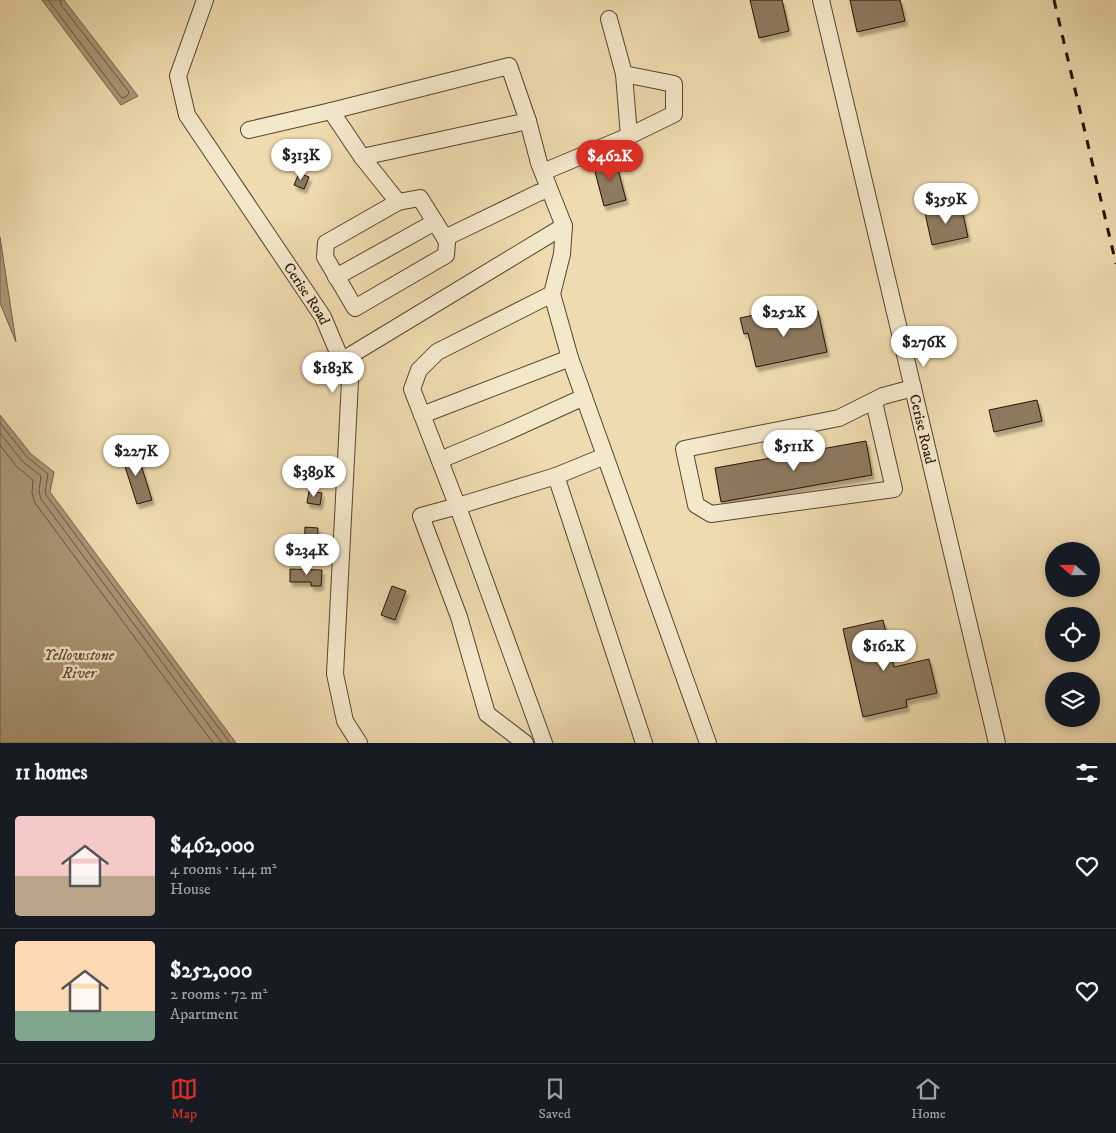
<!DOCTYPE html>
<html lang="en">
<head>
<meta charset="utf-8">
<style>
	:root { --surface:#171b24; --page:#20242c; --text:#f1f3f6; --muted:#9ea1a6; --line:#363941; --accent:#d93025 }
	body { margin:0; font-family:"IM FELL DW Pica",serif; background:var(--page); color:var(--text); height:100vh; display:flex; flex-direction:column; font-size:19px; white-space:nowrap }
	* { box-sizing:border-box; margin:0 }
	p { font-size:16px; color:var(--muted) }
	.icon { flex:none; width:28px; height:28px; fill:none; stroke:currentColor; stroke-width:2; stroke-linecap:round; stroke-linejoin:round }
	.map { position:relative; height:743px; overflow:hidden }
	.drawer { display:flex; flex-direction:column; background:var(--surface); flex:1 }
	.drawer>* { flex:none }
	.needle { width:32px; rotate:290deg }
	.tools { position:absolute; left:1045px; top:542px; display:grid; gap:10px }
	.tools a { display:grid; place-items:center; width:55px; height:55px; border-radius:50%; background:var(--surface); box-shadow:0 2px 8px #0003; font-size:25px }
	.price { position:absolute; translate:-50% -42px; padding:0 11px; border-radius:18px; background:#fff; color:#222; font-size:16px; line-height:32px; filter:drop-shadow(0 1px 2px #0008) }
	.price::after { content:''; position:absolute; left:50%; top:30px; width:15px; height:11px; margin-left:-8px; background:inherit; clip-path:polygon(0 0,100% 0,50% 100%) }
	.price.on { background:var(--accent); color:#fff }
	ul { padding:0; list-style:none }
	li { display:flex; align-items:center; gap:15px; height:125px; padding:0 15px }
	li+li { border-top:1px solid var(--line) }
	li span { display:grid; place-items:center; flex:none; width:140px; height:100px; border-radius:5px; color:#555 }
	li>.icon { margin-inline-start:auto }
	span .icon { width:60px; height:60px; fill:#fffc; stroke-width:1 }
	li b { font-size:21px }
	h2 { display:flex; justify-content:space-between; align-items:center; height:60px; padding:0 15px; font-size:21px }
	.tab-bar { display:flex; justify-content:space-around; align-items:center; height:70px; border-top:1px solid var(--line); background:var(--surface); font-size:14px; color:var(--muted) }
	.tab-bar a { display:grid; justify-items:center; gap:2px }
	.tab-bar .on { color:var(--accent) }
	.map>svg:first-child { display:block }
	.water { fill:#aa9676; stroke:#756149 }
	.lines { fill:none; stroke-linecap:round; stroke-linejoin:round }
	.shore { stroke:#68543e; stroke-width:1 }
	.building { fill:#8e7a5e; stroke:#251106; filter:url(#shadow) }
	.minor-casing { stroke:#574430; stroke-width:18 }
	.minor { stroke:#f4e8cb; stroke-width:16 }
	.rail { stroke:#251106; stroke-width:3; stroke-dasharray:9 9; stroke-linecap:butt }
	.labels { text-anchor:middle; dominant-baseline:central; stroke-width:5; stroke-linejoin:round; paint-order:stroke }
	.street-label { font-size:15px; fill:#251106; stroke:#f4e8cb }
	.water-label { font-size:16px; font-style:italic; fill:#614d38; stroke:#f4e8cb }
</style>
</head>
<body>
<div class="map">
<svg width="1116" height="743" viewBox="0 0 1116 743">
	<defs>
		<filter id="shadow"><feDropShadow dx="2.5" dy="4.5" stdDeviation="1" flood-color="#0004"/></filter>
	</defs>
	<rect width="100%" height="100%" fill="#eedbaf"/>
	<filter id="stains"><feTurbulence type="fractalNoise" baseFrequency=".004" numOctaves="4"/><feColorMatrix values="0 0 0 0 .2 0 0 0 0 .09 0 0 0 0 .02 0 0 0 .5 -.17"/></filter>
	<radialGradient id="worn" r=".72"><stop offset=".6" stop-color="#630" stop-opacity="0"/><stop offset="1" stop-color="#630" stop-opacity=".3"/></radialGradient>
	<g class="water">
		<polygon points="42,0 64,0 138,96 121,105"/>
		<polygon points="0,237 16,342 0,303"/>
		<polygon points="0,415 31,454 54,472 50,492 236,743 0,743"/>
	</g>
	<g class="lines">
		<g class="shore">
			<polyline points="48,0 121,97 124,98 128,95 129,92 61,5 60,0"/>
			<polyline points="0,423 27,457 48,474 45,492 46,495 230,743"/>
			<polyline points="0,433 23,462 41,476 39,491 41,499 222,743"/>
			<polyline points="0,445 17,467 33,480 32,493 35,503 213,743"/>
		</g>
	</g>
	<g class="building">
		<polygon points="750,0 782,0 789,31 759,38"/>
		<polygon points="850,0 900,0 905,21 857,32"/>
		<polygon points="615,158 626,200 604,206 593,164"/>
		<polygon points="299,173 309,177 304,189 294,185"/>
		<polygon points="961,205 968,237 932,245 925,213"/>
		<polygon points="818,311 827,352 756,367 748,333 744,334 740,318 768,312 770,322"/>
		<polygon points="1037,400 1042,421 994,432 989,410"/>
		<polygon points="866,441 872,475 721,502 715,468"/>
		<polygon points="136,449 152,500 137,504 121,454"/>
		<polygon points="309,491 322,493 320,505 307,503"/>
		<polygon points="305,527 318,528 317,549 304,549"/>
		<polygon points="290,569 322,570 321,586 311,586 311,582 290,582"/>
		<polygon points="392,586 406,591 395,620 381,615"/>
		<polygon points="883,620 894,667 929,659 937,693 906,700 907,707 863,717 843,629"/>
	</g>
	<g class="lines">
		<defs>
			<g id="minor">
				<path id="s1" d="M 205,0 L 178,76 L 187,115 L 323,317 L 350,381 L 335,674 L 345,721 L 359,743"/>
				<path id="s2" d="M 821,0 L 997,743"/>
				<polyline points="624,74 629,136"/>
				<polyline points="331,111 362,157 398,202 326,243 325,257 355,308 446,255 447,242 445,238 420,198 398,202"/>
				<polyline points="249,130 331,111 509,66 528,121 539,163 564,226 341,361"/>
				<polyline points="362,157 528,121"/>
				<polyline points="543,172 629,136 674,114 674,84 624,74 609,19"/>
				<polyline points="564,226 562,254 552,294 570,358 708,743"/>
				<polyline points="445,238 538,193 549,189"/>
				<polyline points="336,277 435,222"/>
				<polyline points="874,402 894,489 711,514 696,505 684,449 839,418 883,396 913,388"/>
				<polyline points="422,415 570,358"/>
				<polyline points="440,460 507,432 584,397"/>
				<polyline points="556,476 605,456"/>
				<polyline points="525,743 487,714 459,617 421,516 458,506 556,476 644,743"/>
				<polyline points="544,743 459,510 412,389 419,370 437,352 552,294"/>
			</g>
		</defs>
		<use href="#minor" class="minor-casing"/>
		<use href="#minor" class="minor"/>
		<polyline class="rail" points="1054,0 1116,264"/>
	</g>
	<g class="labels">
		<g class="street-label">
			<text stroke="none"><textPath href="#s1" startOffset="336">Cerise Road</textPath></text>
			<text stroke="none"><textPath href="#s2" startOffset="441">Cerise Road</textPath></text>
		</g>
		<g class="water-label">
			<text x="79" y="655">Yellowstone<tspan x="79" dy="18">River</tspan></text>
		</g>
	</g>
	<rect width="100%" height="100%" filter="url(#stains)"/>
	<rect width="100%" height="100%" fill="url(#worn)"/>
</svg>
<div class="tools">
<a><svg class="needle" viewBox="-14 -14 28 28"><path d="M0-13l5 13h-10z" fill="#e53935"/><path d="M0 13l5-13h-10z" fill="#9ea1a6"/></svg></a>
<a><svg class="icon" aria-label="locate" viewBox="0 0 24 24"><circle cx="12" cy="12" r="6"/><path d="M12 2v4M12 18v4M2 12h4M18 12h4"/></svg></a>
<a><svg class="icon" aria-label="layers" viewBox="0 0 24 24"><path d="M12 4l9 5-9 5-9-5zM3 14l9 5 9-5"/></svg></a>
</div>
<b class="price" style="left:301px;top:181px">$313K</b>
<b class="price on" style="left:610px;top:182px">$462K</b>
<b class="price" style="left:946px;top:225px">$359K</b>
<b class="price" style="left:784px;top:338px">$252K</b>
<b class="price" style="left:924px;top:368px">$276K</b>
<b class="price" style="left:333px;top:394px">$183K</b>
<b class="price" style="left:794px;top:472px">$511K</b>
<b class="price" style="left:136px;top:477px">$227K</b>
<b class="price" style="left:314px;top:498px">$389K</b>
<b class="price" style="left:307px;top:576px">$234K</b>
<b class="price" style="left:884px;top:672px">$162K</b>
</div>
<section class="drawer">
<h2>11 homes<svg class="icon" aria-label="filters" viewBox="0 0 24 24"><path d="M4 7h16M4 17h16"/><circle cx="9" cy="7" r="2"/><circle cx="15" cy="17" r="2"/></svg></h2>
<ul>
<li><span style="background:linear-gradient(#f6c9c9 60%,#b9a48a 0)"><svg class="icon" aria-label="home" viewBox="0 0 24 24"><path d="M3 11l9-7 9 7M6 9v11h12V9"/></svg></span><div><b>$462,000</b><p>4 rooms · 144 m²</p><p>House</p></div><svg class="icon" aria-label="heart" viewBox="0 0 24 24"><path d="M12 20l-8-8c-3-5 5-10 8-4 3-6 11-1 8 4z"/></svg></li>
<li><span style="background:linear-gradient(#ffd9b3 70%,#7fa58c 0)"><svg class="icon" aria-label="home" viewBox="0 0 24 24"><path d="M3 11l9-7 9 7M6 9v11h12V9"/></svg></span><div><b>$252,000</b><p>2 rooms · 72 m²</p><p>Apartment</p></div><svg class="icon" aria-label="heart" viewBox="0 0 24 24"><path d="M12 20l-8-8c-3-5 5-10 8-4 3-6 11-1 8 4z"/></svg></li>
</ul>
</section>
<nav class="tab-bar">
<a class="on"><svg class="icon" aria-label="map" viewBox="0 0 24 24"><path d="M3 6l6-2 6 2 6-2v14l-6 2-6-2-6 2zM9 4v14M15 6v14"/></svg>Map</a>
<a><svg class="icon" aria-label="saved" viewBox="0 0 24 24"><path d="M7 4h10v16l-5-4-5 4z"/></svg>Saved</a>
<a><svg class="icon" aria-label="home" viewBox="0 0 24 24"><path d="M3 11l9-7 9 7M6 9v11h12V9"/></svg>Home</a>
</nav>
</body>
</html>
